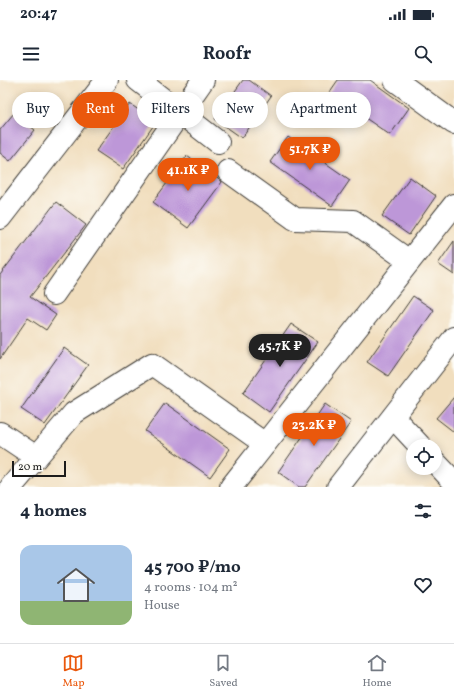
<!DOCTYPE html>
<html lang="en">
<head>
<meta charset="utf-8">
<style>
	:root { --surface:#fff; --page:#f2f2f3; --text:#1f2937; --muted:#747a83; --line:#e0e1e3; --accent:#ea580c }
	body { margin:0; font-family:Vollkorn,serif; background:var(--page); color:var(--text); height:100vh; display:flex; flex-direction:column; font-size:15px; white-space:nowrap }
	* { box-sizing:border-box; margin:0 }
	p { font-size:13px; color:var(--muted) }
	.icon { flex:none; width:22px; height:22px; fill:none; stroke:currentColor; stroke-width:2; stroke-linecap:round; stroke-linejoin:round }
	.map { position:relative; height:407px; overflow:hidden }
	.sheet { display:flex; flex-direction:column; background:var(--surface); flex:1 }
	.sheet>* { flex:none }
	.banner { position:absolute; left:12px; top:12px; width:430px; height:36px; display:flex; gap:8px }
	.tools { position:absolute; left:406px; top:359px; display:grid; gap:8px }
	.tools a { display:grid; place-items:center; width:36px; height:36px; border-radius:50%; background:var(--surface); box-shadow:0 2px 10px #0003; font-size:20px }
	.scale { position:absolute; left:12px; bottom:10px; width:54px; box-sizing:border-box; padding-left:4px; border:2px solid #1c1c1c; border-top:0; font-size:11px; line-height:14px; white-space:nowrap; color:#1c1c1c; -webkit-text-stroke:3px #fdfcf7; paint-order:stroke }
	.price { position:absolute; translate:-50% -34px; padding:0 9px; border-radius:14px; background:var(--accent); color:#fff; font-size:13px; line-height:26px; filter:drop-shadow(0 1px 2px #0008) }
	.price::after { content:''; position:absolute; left:50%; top:24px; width:12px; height:9px; margin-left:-6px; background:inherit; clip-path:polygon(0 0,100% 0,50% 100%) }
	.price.active { background:#222; color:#fff }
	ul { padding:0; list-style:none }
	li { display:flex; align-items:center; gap:12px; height:100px; padding:0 20px }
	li+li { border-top:1px solid var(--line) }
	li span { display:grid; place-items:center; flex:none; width:112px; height:80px; border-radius:12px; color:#555 }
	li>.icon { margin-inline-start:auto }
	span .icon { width:48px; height:48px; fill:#fffc; stroke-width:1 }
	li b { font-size:17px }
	h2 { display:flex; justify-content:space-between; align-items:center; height:48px; padding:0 20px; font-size:17px }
	.chip { padding:0 14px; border-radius:18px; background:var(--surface); box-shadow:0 2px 10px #0003; font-size:14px; line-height:36px }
	.chip.active { background:var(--accent); color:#fff }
	.status { display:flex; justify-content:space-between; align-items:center; height:28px; padding:0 20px; background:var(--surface); direction:ltr }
	.status svg { height:11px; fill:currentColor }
	header { display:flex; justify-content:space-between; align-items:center; height:52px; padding:0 20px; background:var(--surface); font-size:18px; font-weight:700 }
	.menu { display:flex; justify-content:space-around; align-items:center; height:56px; border-top:1px solid var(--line); background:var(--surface); font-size:11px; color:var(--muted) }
	.menu a { display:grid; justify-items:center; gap:2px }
	.menu .active { color:var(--accent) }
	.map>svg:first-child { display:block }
	.building { fill:#bd97d8 }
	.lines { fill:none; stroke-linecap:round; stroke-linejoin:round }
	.minor-casing { stroke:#3c3934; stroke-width:24 }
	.minor { stroke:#fff; stroke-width:22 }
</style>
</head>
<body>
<div class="status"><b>20:47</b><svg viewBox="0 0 49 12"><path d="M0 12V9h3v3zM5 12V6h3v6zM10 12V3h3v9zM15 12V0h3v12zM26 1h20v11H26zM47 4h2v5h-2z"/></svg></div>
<header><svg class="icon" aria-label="menu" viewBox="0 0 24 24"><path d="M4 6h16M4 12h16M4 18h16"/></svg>Roofr<svg class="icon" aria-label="search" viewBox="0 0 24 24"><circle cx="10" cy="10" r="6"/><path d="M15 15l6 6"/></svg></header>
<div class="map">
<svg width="454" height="407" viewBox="0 0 454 407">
	<rect width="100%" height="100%" fill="#fdfcf7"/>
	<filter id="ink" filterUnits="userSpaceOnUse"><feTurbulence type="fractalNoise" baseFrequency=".025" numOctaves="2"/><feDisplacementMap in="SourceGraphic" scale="8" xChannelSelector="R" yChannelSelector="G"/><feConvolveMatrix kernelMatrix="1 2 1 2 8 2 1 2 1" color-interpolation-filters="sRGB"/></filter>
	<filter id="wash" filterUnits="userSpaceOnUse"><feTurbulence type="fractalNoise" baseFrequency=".012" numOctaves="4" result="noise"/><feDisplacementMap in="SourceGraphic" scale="16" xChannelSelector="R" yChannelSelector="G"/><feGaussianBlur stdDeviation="0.9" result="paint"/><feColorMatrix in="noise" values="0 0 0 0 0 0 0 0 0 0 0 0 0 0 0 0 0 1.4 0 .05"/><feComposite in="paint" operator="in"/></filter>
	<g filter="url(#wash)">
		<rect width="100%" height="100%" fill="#f1debe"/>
		<g id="blocks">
			<g class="building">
				<polygon points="243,0 249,0 271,16 242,58 215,39"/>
				<polygon points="338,0 370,0 409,28 390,55 329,13"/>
				<polygon points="130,24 156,42 123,89 96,71"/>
				<polygon points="14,33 35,50 10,81 0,73 0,50"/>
				<polygon points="288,57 350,100 332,126 270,82"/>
				<polygon points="187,76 222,102 188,148 153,122"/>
				<polygon points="410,97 436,116 409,155 382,136"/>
				<polygon points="56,122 86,145 30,217 56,235 46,250 28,238 0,279 0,195"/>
				<polygon points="454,161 454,195 438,184"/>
				<polygon points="413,216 434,230 388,296 367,282"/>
				<polygon points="291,244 318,262 269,332 243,313"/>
				<polygon points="64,268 88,285 45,345 21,329"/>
				<polygon points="454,317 454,352 436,338"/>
				<polygon points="165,323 230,369 210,397 145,351"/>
				<polygon points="325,324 351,342 305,407 299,407 278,392"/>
			</g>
		</g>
	</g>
	<g filter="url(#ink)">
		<use href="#blocks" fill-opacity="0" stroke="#3c3934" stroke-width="1"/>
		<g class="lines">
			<defs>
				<g id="minor">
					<polyline points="138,0 218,62"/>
					<polyline points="395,0 454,43"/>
					<polyline points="228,91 295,139 353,141 409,181"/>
					<polyline points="0,138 107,0"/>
					<polyline points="54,214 203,0"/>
					<polyline points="393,337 420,366"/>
					<polyline points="0,353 36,377"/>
					<polyline points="435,382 454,402"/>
					<polyline points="11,407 74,333 152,284 265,364"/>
					<polyline points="231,407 454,125"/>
					<polyline points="338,407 454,258"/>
				</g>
			</defs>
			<use href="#minor" class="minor-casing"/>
			<use href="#minor" class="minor"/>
		</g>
	</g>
</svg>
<div class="tools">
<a><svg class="icon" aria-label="locate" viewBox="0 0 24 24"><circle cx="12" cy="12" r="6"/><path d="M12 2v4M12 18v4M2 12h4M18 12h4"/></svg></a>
</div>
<div class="scale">20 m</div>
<b class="price" style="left:310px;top:91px">51.7K ₽</b>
<b class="price" style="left:188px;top:112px">41.1K ₽</b>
<b class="price active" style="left:280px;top:288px">45.7K ₽</b>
<b class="price" style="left:314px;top:367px">23.2K ₽</b>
<div class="banner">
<a class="chip">Buy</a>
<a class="chip active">Rent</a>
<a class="chip">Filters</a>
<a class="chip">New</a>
<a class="chip">Apartment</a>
</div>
</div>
<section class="sheet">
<h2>4 homes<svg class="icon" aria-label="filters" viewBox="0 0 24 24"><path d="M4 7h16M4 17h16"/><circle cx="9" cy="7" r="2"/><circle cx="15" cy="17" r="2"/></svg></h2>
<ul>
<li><span style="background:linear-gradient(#a9c7e8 70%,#8fb573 0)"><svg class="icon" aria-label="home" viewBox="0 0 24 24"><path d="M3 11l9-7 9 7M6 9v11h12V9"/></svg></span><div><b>45 700 ₽/mo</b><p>4 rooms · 104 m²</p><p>House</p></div><svg class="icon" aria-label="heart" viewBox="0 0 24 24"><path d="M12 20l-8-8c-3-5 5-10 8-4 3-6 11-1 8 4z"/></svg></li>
</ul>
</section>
<nav class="menu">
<a class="active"><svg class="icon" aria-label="map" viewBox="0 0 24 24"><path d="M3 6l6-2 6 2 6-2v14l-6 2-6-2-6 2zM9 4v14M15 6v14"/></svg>Map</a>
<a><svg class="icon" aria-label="saved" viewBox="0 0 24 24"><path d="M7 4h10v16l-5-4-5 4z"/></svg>Saved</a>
<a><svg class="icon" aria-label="home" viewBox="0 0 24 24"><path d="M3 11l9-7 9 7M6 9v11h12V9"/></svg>Home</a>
</nav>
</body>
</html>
